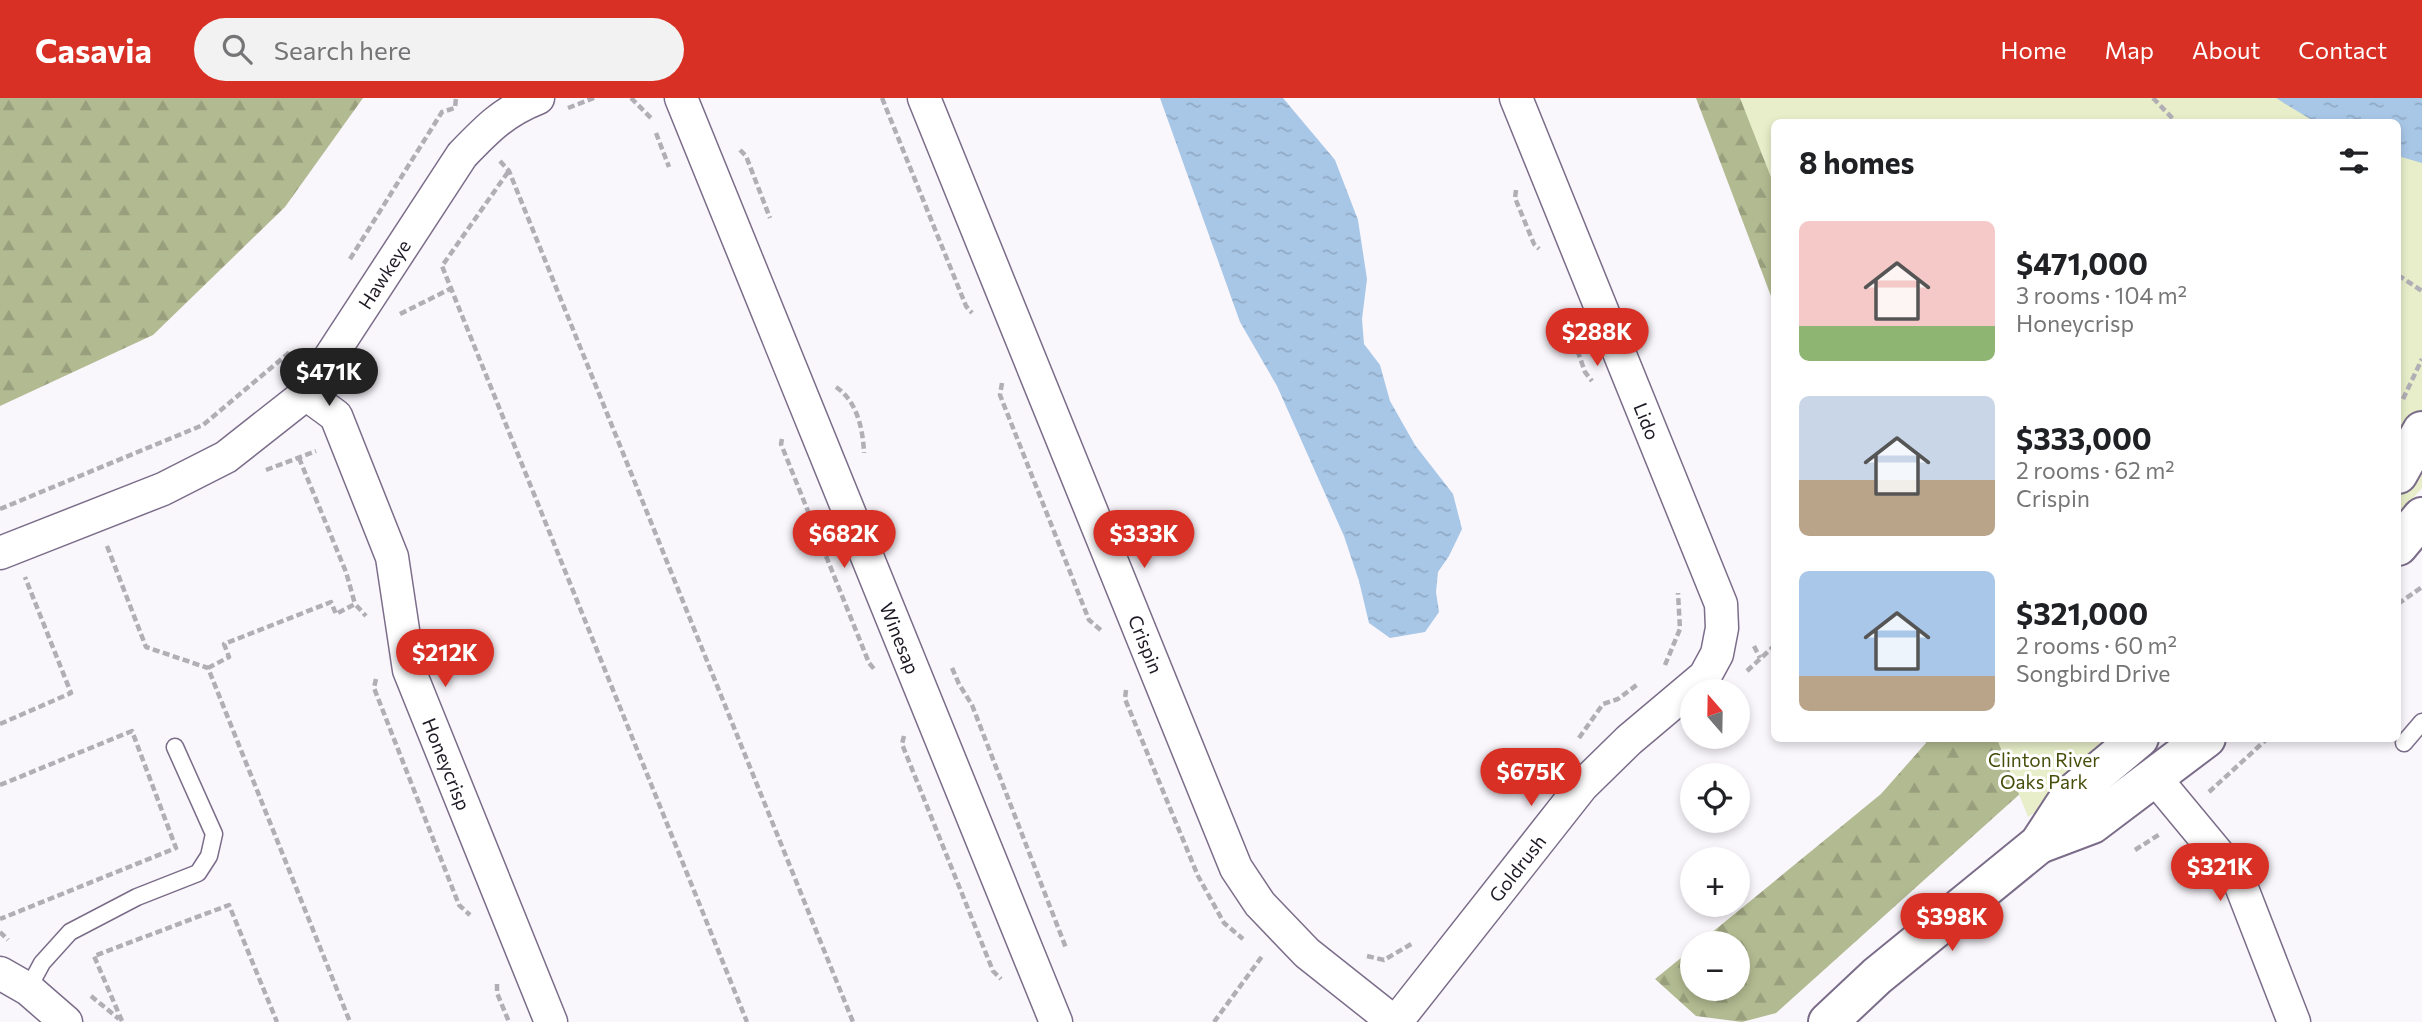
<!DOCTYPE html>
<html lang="en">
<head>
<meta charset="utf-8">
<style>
	:root { --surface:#fff; --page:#f2f2f2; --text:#202124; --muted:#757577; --accent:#d93025 }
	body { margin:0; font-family:Commissioner,sans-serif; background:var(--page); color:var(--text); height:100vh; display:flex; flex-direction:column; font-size:26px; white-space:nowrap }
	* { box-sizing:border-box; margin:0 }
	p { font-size:23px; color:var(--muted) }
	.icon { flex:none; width:38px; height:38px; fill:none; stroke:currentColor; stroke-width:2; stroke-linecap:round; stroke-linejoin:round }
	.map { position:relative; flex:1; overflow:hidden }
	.sheet { position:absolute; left:1771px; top:21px; width:630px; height:623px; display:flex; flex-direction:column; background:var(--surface); border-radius:10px; box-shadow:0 4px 10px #0003 }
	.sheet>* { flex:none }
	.needle { width:46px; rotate:340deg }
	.controls { position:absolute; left:1680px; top:581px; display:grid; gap:14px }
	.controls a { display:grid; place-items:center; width:70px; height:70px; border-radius:50%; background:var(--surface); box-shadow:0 4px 10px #0003; font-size:35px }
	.price { position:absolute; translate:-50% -60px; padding:0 16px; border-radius:24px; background:var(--accent); color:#fff; font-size:23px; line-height:46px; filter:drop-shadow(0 2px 4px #0008) }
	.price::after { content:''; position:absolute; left:50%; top:42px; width:21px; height:16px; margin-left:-10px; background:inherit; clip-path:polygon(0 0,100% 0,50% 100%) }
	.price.active { background:#222; color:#fff }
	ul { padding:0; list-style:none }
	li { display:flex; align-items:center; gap:21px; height:175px; padding:0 28px }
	li span { display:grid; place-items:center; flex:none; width:196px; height:140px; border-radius:10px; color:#555 }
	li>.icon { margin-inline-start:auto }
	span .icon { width:84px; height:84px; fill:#fffc; stroke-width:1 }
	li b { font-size:30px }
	h2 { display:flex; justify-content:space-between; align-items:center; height:84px; padding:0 28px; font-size:30px }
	header { display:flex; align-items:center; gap:42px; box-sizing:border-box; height:98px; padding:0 35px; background:var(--accent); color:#fff }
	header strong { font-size:33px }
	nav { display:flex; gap:38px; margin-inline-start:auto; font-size:24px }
	.search { width:490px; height:63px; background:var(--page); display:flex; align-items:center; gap:18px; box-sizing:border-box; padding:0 24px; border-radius:38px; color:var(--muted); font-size:26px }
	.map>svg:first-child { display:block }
	.forest { fill:url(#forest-firs) }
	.park { fill:#e7eec9 }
	.water { fill:url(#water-ripples) }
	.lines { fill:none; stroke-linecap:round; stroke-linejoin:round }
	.service-casing { stroke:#7b6d89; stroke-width:19 }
	.minor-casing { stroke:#7b6d89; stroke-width:35 }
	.secondary-casing { stroke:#7b6d89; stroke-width:42 }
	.path { stroke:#b2aeb6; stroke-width:4.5; stroke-dasharray:7 3.5; stroke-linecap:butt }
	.service { stroke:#fff; stroke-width:16 }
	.minor { stroke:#fff; stroke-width:32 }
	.secondary { stroke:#fff; stroke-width:38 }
	.labels { text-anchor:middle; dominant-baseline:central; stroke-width:6; stroke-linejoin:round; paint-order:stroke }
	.street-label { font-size:19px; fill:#1e1924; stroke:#fff }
	.park-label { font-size:19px; fill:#474e0b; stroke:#fff }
</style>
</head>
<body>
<header>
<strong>Casavia</strong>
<div class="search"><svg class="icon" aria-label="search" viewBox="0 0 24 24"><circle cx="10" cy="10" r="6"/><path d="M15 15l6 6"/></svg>Search here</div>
<nav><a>Home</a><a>Map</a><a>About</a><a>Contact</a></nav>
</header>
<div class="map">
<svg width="2422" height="924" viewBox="0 0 2422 924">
	<defs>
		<pattern id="forest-firs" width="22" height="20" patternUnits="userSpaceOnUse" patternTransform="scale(1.75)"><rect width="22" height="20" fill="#b2ba91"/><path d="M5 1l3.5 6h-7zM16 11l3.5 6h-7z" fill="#999f7d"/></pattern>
		<pattern id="water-ripples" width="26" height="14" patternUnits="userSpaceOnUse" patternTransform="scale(1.75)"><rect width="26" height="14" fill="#a8c7e7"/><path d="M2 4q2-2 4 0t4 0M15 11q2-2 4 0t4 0" fill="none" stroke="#90aac6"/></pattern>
	</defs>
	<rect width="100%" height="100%" fill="#f9f6fc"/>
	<g class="forest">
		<polygon points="0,0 363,0 285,109 153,237 0,308"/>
		<polygon points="1696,0 2212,0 1774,24 1774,206"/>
		<polygon points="1926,641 2081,641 1776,915 1742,924 1696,918 1655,881 1692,851 1692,891 1738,891 1738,845 1699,845 1881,696 1926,645"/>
	</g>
	<g class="park">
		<polygon points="1740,0 2422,0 2422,390 2398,417 2398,24 1774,24 1774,87"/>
		<polygon points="1997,641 2144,641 2028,719"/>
	</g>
	<g class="water">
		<polygon points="1160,0 1283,0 1335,62 1358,122 1367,181 1362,221 1364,246 1380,267 1390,303 1415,347 1453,396 1462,431 1449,458 1438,474 1436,494 1439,514 1425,534 1390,540 1369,525 1359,483 1344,438 1277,288 1240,224"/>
		<polygon points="2276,0 2422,0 2422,65 2398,58 2398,24 2315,24"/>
	</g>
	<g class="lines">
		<defs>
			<g id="service">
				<polyline points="2404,645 2422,624"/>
				<polyline points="28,891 42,865 70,834 137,799 198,775 209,758 214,736 175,649"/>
			</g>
			<g id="minor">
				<polyline points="681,0 1056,924"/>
				<polyline points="924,0 1236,770 1260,806 1307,855 1394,924"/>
				<polyline points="306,296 336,318 392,459 409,572 551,924"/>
				<path d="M 0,455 L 163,391 L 226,359 L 306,296 L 462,57 C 487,31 503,14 538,0"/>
				<polyline points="2155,680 2238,780 2294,924"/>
				<polyline points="0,875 28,891 66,924"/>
				<polyline points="1396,924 1582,688 1629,642 1705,578 1717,556 1722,530 1721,506 1516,0"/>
			</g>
			<g id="secondary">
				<polyline points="2398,376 2422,333"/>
				<polyline points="2398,448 2422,419"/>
				<polyline points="2039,746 2092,726 2206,640"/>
				<polyline points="1828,924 1877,878 2039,746 2071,697 2139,640"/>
			</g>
		</defs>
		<use href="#service" class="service-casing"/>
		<use href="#minor" class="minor-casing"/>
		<use href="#secondary" class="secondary-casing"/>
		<g class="path">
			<polyline points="631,0 651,20"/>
			<polyline points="882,0 966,208 972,215"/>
			<polyline points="2153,0 2176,24"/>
			<polyline points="568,10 594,0"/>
			<polyline points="656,35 669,69"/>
			<polyline points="740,52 746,58 770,120"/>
			<polyline points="500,63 509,73 853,924"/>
			<polyline points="508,74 442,168 747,924"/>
			<polyline points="1516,92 1515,100 1534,146 1539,151"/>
			<polyline points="350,161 442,14 455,10 456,0"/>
			<polyline points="2398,177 2422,193"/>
			<polyline points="400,216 452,190"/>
			<polyline points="1567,223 1585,274 1592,283"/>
			<polyline points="1002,285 1000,297 1089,522 1102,533"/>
			<path d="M 836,289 C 857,303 863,331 864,355"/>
			<polyline points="2403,301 2422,261"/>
			<polyline points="782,341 781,346 869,565 875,572"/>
			<polyline points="299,360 346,474 355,506"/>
			<polyline points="266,372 316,353"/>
			<polyline points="0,411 203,327 291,253"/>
			<polyline points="107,448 146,549 208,570 350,924"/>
			<polyline points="2398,506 2422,489"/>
			<polyline points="1754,548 1760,560"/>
			<polyline points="1665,567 1680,531 1678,495"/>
			<polyline points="208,570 229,559 224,546 331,504 336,516 355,506 366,518"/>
			<polyline points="952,570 959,586 972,607 1066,850"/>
			<polyline points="1747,573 1774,548"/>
			<polyline points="376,581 374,590 459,807 470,817"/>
			<polyline points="1126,592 1125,601 1198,778 1224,825 1243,841"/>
			<polyline points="0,626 71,595 25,479"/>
			<polyline points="904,638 902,646 993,873 1001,881"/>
			<polyline points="1579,640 1603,606 1618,601 1638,586"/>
			<polyline points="0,687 132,633 176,750 0,821"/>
			<polyline points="2209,694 2268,640"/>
			<polyline points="2135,752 2160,736"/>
			<polyline points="0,834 8,842"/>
			<polyline points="1367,858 1384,862 1413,845"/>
			<polyline points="497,886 497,895 509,924"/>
			<polyline points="91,898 119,921"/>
			<polyline points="122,923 94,858 229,807 277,924"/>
			<polyline points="1214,924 1263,857"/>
		</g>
		<use href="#service" class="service"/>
		<use href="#minor" class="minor"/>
		<use href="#secondary" class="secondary"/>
	</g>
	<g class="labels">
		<g class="street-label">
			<text transform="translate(384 176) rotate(-57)">Hawkeye</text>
			<text transform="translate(1647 323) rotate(68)">Lido</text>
			<text transform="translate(900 540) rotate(68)">Winesap</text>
			<text transform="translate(1146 546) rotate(68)">Crispin</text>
			<text transform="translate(447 666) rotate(68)">Honeycrisp</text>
			<text transform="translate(1517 770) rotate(-52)">Goldrush</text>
		</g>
		<g class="park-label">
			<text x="2044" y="661">Clinton River<tspan x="2044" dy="22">Oaks Park</tspan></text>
		</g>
	</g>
</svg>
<div class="controls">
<a><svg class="needle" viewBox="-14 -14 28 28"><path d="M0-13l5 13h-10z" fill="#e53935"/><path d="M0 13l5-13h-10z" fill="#757577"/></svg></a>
<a><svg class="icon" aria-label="locate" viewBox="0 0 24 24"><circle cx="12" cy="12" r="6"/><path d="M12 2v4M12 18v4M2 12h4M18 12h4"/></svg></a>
<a>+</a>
<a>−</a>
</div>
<b class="price" style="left:1597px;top:270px">$288K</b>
<b class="price active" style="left:329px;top:310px">$471K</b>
<b class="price" style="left:844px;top:472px">$682K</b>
<b class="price" style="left:1144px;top:472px">$333K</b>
<b class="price" style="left:445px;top:591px">$212K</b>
<b class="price" style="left:1531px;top:710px">$675K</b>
<b class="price" style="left:2220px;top:805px">$321K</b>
<b class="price" style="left:1952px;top:855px">$398K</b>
<section class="sheet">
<h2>8 homes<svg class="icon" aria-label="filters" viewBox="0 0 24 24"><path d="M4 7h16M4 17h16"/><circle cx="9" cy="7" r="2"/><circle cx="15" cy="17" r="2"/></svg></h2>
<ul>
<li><span style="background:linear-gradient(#f6c9c9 75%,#8fb573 0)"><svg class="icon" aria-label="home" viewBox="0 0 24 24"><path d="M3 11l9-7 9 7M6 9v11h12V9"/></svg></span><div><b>$471,000</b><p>3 rooms · 104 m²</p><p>Honeycrisp</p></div></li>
<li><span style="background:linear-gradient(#c9d6e8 60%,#b9a48a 0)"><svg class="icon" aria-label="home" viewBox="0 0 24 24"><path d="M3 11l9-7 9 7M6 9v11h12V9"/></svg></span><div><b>$333,000</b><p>2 rooms · 62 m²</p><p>Crispin</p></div></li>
<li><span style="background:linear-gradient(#a9c7e8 75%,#b9a48a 0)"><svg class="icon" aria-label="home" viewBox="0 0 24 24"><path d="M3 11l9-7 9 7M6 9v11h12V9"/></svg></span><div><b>$321,000</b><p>2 rooms · 60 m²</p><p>Songbird Drive</p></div></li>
</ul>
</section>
</div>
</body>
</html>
